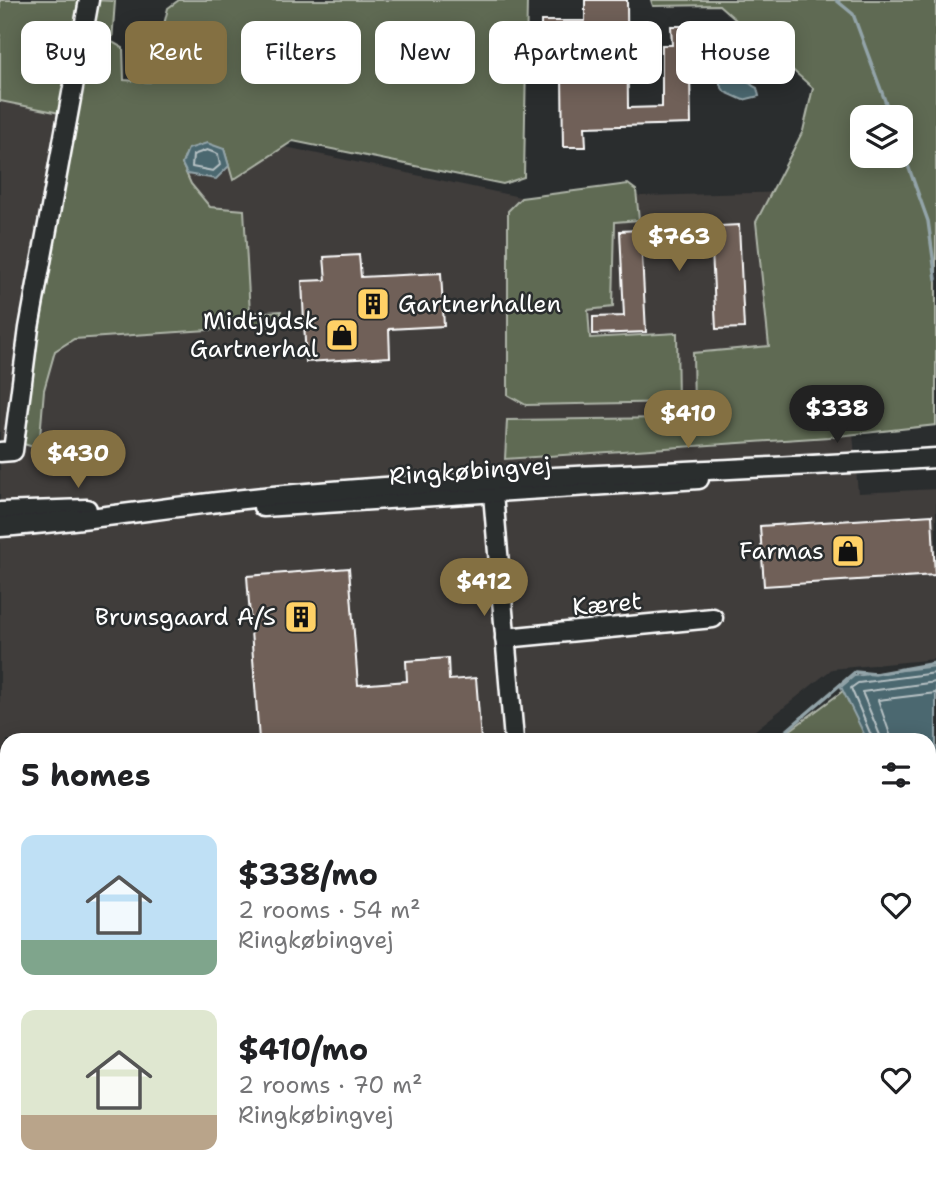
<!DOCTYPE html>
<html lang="en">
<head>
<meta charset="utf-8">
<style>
	:root { --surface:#fff; --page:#f2f2f2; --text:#202124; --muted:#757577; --accent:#847042 }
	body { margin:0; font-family:"Shantell Sans",sans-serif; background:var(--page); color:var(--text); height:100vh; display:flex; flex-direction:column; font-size:26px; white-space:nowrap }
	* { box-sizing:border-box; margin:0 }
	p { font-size:23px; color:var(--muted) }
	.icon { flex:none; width:38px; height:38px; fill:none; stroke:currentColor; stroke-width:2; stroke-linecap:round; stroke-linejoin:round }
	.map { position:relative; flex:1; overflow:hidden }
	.sheet { position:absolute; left:0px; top:733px; width:936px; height:450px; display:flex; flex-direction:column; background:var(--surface); border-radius:21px 21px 0 0; box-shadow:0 4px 18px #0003 }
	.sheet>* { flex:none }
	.guide { position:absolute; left:21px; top:21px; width:894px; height:63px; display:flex; gap:14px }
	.fabs { position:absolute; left:850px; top:105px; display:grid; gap:14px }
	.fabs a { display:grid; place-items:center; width:63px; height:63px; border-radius:14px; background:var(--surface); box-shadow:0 4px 18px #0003; font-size:35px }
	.price { position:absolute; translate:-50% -60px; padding:0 16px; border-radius:24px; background:var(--accent); color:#fff; font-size:23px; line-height:46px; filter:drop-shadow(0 2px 4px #0008) }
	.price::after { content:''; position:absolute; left:50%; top:42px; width:21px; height:16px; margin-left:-10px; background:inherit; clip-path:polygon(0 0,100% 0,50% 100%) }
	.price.current { background:#222; color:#fff }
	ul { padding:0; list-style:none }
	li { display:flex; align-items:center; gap:21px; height:175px; padding:0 21px }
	li span { display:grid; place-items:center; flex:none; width:196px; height:140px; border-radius:14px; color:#555 }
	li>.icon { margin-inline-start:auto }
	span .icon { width:84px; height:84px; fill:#fffc; stroke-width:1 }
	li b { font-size:30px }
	h2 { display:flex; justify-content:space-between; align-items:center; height:84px; padding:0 21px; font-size:30px }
	.tag { padding:0 24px; border-radius:14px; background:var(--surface); box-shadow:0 4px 18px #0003; font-size:24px; line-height:63px }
	.tag.current { background:var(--accent); color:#fff }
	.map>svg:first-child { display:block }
	.built { fill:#3f3c3b }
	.green { fill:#5e6a52; stroke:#aeb4a8; stroke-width:2; fill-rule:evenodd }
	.water { fill:#4b676f; stroke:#93a4a9; stroke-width:2 }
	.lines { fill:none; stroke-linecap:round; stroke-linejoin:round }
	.shore { stroke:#b7c2c5; stroke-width:2 }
	.stream { stroke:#93a4a9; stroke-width:3.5 }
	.building { fill:#706058; stroke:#fff; stroke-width:2; fill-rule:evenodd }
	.minor-casing { stroke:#fff; stroke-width:23 }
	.minor { stroke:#2a2d2e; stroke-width:18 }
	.labels { text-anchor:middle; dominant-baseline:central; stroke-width:5; stroke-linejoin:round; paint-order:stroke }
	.poi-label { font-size:24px; fill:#fff; stroke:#2a2d2e; text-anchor:end }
	.street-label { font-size:24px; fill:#fff; stroke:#2a2d2e }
</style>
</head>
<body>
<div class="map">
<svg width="936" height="1182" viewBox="0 0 936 1182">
	<rect width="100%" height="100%" fill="#2a2d2e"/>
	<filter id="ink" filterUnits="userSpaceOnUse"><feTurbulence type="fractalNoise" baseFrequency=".0143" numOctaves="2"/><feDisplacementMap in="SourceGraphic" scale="14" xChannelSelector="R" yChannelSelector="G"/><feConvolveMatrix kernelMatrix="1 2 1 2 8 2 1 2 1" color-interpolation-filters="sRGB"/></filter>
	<g filter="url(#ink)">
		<polygon class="built" points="0,101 262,142 529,199 833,191 858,493 936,489 936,659 832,669 743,740 7,740 7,837 0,836"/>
		<g class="green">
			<polygon points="0,0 84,0 60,113 0,101"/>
			<polygon points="94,0 115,1 112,42 123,48 124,80 150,82 168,8 179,0 527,0 524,177 503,184 293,141 233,180 224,149 188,149 182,164 191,184 210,207 244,210 250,313 281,311 281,325 74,339 55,351 44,390 39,449 18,442 33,333 40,324 55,213"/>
			<path d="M 651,0 L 936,0 L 936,425 L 829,437 L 505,459 L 507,420 L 675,418 L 694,409 L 693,353 L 769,346 L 756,222 L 803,131 L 813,88 L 719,5 L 653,6 ZM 863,117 L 901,117 L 901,156 L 863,156 Z"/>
			<polygon points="628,184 636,190 639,220 615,222 613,307 588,310 590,338 677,333 678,402 526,405 508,395 508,211 521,198"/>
			<polygon points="936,672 936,891 929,892 929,740 777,740 855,682"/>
			<polygon points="929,1070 936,1070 936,1182 643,1182 636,1176 929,1176"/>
		</g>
		<g class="water">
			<path d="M 727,61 C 740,66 743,82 757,88 L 759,96 L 743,100 L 725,92 L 720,85 L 719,67 Z"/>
			<polygon points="207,143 224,149 229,166 216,179 187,174 182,164 188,149"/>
			<polygon points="936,666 936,868 929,870 929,740 867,740 841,687 854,676"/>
			<polygon points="936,957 936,1070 929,1070 929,958"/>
		</g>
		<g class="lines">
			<g class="shore">
				<polygon points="207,150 218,154 220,165 213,171 192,167 193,155"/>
				<polyline points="873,740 851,688 858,683 936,673"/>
				<polyline points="882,740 862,692 936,682"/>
				<polyline points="892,740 878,700 936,693"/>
			</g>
			<g class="stream">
				<polyline points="836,0 853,14 891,117"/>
				<polyline points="901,146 928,221 936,279"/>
				<polyline points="765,740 778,738 855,672 875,674 936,663"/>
				<polyline points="0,884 7,883"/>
			</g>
		</g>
		<g class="building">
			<path d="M 585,0 L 627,0 L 628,108 L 662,107 L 662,45 L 672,45 L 671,26 L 689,26 L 691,124 L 585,127 L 586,147 L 563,147 L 562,78 L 542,79 L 541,21 L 585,21 ZM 581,37 L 581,59 L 561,59 L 560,38 Z"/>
			<polygon points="739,225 744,328 716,329 712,251 642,255 646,332 593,334 593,317 624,316 620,231"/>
			<polygon points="359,255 361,277 441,273 444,326 389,329 390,357 306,362 302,281 326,280 324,257"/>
			<polygon points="932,515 935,575 764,586 760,526"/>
			<polygon points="349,568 358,685 407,681 406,661 448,658 449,680 476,678 481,740 259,740 247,576"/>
		</g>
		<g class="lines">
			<defs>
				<g id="minor">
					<polyline points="0,452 13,451 29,328 89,0"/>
					<polyline points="493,494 514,740"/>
					<polyline points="263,507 699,479"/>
					<polyline points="0,512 87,509"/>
					<path d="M 0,527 C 99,520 196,502 295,494 C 509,475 722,472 936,458"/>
					<polyline points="505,638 713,618"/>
					<polyline points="0,849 7,850"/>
					<polyline points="546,1176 546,1182"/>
				</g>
			</defs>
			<use href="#minor" class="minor-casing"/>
			<use href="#minor" class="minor"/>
		</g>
	</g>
	<defs>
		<symbol id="building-square" viewBox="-11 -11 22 22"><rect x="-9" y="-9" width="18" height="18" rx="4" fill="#ffd166" stroke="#2a2d2e"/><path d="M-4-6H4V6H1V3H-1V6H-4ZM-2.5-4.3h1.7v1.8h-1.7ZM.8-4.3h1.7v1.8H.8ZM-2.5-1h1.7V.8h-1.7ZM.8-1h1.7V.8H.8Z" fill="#111"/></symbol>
		<symbol id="shop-square" viewBox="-11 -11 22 22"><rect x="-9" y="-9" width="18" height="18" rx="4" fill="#ffd166" stroke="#2a2d2e"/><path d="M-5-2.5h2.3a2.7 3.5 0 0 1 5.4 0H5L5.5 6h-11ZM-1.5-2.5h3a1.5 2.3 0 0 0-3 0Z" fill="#111"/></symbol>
	</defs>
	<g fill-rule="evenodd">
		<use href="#building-square" x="354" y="285" width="38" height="38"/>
		<use href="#shop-square" x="323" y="316" width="38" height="38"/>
		<use href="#shop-square" x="829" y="532" width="38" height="38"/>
		<use href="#building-square" x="282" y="598" width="38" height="38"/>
	</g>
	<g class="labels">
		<g class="poi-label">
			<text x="398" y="304" text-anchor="start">Gartnerhallen</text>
			<text x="318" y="321">Midtjydsk<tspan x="318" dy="28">Gartnerhal</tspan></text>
			<text x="824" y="551">Farmas</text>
			<text x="276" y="617">Brunsgaard A/S</text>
		</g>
		<g class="street-label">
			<text transform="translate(470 471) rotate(-4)">Ringkøbingvej</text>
			<text transform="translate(607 604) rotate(-5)">Kæret</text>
		</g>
	</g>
</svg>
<div class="fabs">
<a><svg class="icon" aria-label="layers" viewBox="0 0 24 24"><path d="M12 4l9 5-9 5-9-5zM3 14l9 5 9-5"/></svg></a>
</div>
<b class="price" style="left:679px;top:273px">$763</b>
<b class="price current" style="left:837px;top:445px">$338</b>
<b class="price" style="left:688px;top:450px">$410</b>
<b class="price" style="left:78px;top:490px">$430</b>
<b class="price" style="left:484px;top:618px">$412</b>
<div class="guide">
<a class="tag">Buy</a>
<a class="tag current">Rent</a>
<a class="tag">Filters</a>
<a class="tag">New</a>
<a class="tag">Apartment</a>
<a class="tag">House</a>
</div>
<section class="sheet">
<h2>5 homes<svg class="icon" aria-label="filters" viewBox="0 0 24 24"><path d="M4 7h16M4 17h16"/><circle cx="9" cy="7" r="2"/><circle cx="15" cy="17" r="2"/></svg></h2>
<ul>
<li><span style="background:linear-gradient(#bfe0f5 75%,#7fa58c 0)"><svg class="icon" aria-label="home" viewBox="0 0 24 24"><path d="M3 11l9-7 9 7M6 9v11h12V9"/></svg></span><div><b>$338/mo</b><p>2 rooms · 54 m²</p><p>Ringkøbingvej</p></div><svg class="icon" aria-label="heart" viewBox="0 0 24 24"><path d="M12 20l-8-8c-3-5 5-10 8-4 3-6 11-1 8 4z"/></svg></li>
<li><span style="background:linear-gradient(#dfe7d0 75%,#b9a48a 0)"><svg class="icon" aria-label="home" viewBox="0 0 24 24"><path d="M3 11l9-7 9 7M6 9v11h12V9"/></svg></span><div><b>$410/mo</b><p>2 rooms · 70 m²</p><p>Ringkøbingvej</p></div><svg class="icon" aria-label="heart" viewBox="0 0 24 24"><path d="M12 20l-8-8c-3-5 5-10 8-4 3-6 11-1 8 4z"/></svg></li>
</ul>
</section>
</div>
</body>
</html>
